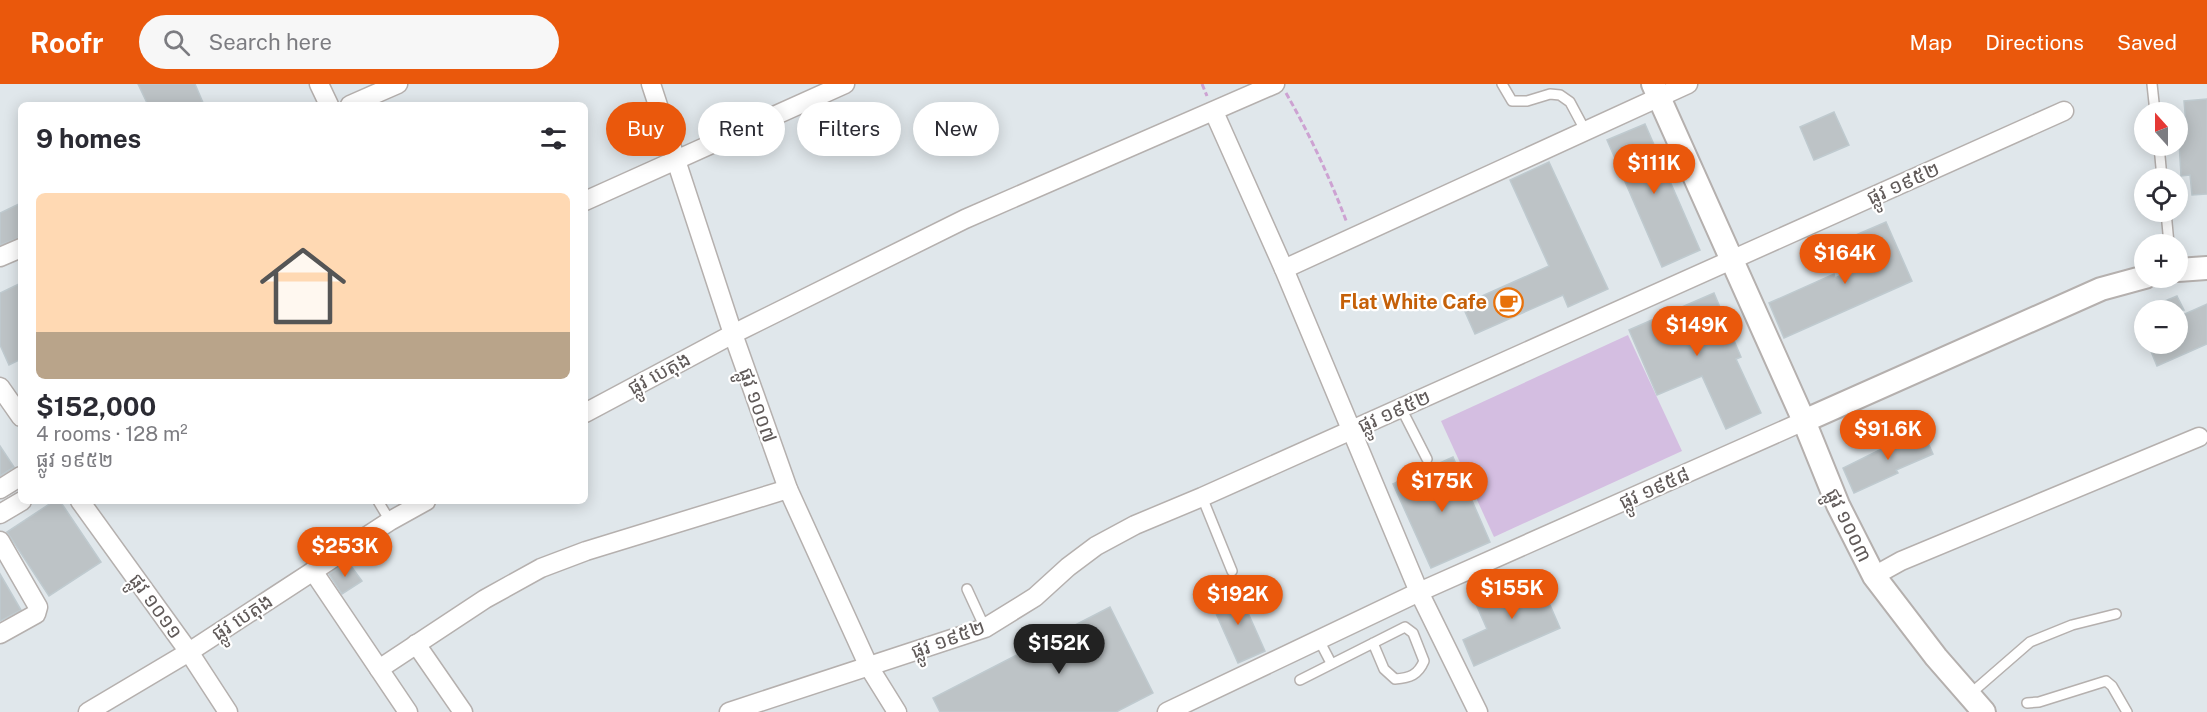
<!DOCTYPE html>
<html lang="en">
<head>
<meta charset="utf-8">
<style>
	:root { --surface:#fff; --page:#f7f7f7; --text:#2b2b33; --muted:#7c7c81; --accent:#ea580c }
	body { margin:0; font-family:"Public Sans","Noto Sans Khmer",sans-serif; background:var(--page); color:var(--text); height:100vh; display:flex; flex-direction:column; font-size:22px; white-space:nowrap }
	* { box-sizing:border-box; margin:0 }
	p { font-size:20px; color:var(--muted) }
	.icon { flex:none; width:33px; height:33px; fill:none; stroke:currentColor; stroke-width:2; stroke-linecap:round; stroke-linejoin:round }
	.map { position:relative; flex:1; overflow:hidden }
	.drawer { position:absolute; left:18px; top:18px; width:570px; height:402px; display:flex; flex-direction:column; background:var(--surface); border-radius:9px; box-shadow:0 3px 15px #0003 }
	.drawer>* { flex:none }
	.hud { position:absolute; left:606px; top:18px; width:570px; height:54px; display:flex; gap:12px }
	.needle { width:39px; rotate:339deg }
	.controls { position:absolute; left:2134px; top:18px; display:grid; gap:12px }
	.controls a { display:grid; place-items:center; width:54px; height:54px; border-radius:50%; background:var(--surface); box-shadow:0 3px 15px #0003; font-size:30px }
	.price { position:absolute; translate:-50% -51px; padding:0 14px; border-radius:21px; background:var(--accent); color:#fff; font-size:20px; line-height:39px; filter:drop-shadow(0 2px 3px #0008) }
	.price::after { content:''; position:absolute; left:50%; top:36px; width:18px; height:14px; margin-left:-9px; background:inherit; clip-path:polygon(0 0,100% 0,50% 100%) }
	.price.active { background:#222; color:#fff }
	ul { padding:0; list-style:none }
	li { display:grid; align-content:center; gap:12px; height:318px; padding:0 18px }
	li span { display:grid; place-items:center; height:186px; border-radius:9px; color:#555 }
	li>.icon { margin-inline-start:auto }
	span .icon { width:108px; height:108px; fill:#fffc; stroke-width:1 }
	li b { font-size:26px }
	h2 { display:flex; justify-content:space-between; align-items:center; height:72px; padding:0 18px; font-size:26px }
	.tag { padding:0 21px; border-radius:27px; background:var(--surface); box-shadow:0 3px 15px #0003; font-size:21px; line-height:54px }
	.tag.active { background:var(--accent); color:#fff }
	header { display:flex; align-items:center; gap:36px; box-sizing:border-box; height:84px; padding:0 30px; background:var(--accent); color:#fff }
	header strong { font-size:28px }
	nav { display:flex; gap:33px; margin-inline-start:auto; font-size:21px }
	.search { width:420px; height:54px; background:var(--page); display:flex; align-items:center; gap:15px; box-sizing:border-box; padding:0 21px; border-radius:33px; color:var(--muted); font-size:22px }
	.map>svg:first-child { display:block }
	.green { fill:#d4bee1 }
	.building { fill:#bdc3c6; stroke:#bfcacf; stroke-width:1.5 }
	.lines { fill:none; stroke-linecap:round; stroke-linejoin:round }
	.service-casing { stroke:#b5b0ae; stroke-width:12 }
	.minor-casing { stroke:#b5b0ae; stroke-width:21 }
	.tertiary-casing { stroke:#b5b0ae; stroke-width:26 }
	.path { stroke:#cda2d2; stroke-width:3; stroke-dasharray:6 3; stroke-linecap:butt }
	.service { stroke:#fff; stroke-width:9 }
	.minor { stroke:#fff; stroke-width:18 }
	.tertiary { stroke:#fff; stroke-width:22 }
	.labels { text-anchor:middle; dominant-baseline:central; stroke-width:4.5; stroke-linejoin:round; paint-order:stroke }
	.street-label { font-size:20px; fill:#605a59; stroke:#fff }
	.food-label { font-size:20px; font-weight:bold; fill:#c56008; stroke:#fff; text-anchor:end }
</style>
</head>
<body>
<header>
<strong>Roofr</strong>
<div class="search"><svg class="icon" aria-label="search" viewBox="0 0 24 24"><circle cx="10" cy="10" r="6"/><path d="M15 15l6 6"/></svg>Search here</div>
<nav><a>Map</a><a>Directions</a><a>Saved</a></nav>
</header>
<div class="map">
<svg width="2207" height="628" viewBox="0 0 2207 628">
	<rect width="100%" height="100%" fill="#e0e7eb"/>
	<polygon class="green" points="1628,251 1682,367 1494,453 1441,337"/>
	<g class="building">
		<polygon points="138,0 195,0 204,21 148,21"/>
		<polygon points="2207,15 2207,110 2192,111 2190,91 2181,92 2178,41 2186,40 2184,17"/>
		<polygon points="1834,28 1849,61 1814,76 1800,43"/>
		<polygon points="1645,40 1700,166 1662,183 1607,56"/>
		<polygon points="1549,78 1608,205 1568,223 1563,211 1475,250 1462,221 1549,182 1510,96"/>
		<polygon points="21,119 21,153 0,161 0,129"/>
		<polygon points="1886,138 1912,197 1784,254 1769,219 1834,190 1835,194 1869,179 1856,151"/>
		<polygon points="21,199 21,275 9,281 0,261 0,209"/>
		<polygon points="1714,209 1741,273 1736,275 1761,329 1726,345 1702,292 1657,311 1629,246"/>
		<polygon points="2177,212 2184,226 2143,226"/>
		<polygon points="2207,220 2207,260 2157,282 2148,260 2178,260 2178,233"/>
		<polygon points="1922,345 1933,370 1896,386 1898,389 1854,409 1843,384"/>
		<polygon points="0,362 14,383 0,392"/>
		<polygon points="1453,373 1490,458 1431,484 1393,400"/>
		<polygon points="54,417 60,417 101,478 49,512 7,448"/>
		<polygon points="348,478 362,497 342,510 329,490"/>
		<polygon points="0,490 21,526 0,537"/>
		<polygon points="1537,491 1560,544 1474,582 1463,556 1487,545 1475,518"/>
		<polygon points="1237,504 1265,567 1238,579 1210,516"/>
		<polygon points="1110,523 1153,609 1116,628 940,628 933,614"/>
	</g>
	<g class="lines">
		<defs>
			<g id="service">
				<polyline points="1502,0 1512,17 1527,17 1550,10 1560,11 1570,18 1585,46"/>
				<polyline points="2152,0 2155,28"/>
				<polyline points="2159,62 2162,94"/>
				<polyline points="2166,128 2169,160"/>
				<polyline points="1401,324 1427,375"/>
				<polyline points="1202,413 1232,487"/>
				<polyline points="378,417 390,437"/>
				<polyline points="967,505 985,544"/>
				<polyline points="1319,556 1331,579"/>
				<path d="M 1300,596 L 1405,543 L 1413,549 L 1424,577 C 1418,591 1410,594 1395,595 L 1384,585 L 1373,559"/>
				<polyline points="1969,611 2030,558 2072,541 2116,530"/>
				<polyline points="2027,619 2039,618 2106,597 2112,602 2127,628"/>
			</g>
			<g id="minor">
				<polyline points="319,0 329,21"/>
				<polyline points="651,0 733,250 788,405 869,583 897,628"/>
				<polyline points="350,21 398,0"/>
				<polyline points="1214,28 1284,185 1419,508 1478,628"/>
				<polyline points="585,117 845,0"/>
				<polyline points="0,173 21,164"/>
				<polyline points="1284,185 1688,0"/>
				<polyline points="0,303 21,333"/>
				<polyline points="585,329 733,250 965,135 1275,0"/>
				<polyline points="0,405 21,392"/>
				<polyline points="80,417 189,568 228,628"/>
				<polyline points="0,430 22,417"/>
				<polyline points="0,457 38,523 36,530 0,550"/>
				<polyline points="313,487 408,628"/>
				<polyline points="1874,492 1901,477 2199,353"/>
				<polyline points="416,560 463,628"/>
				<polyline points="379,585 485,515 541,484 586,467 788,405"/>
				<polyline points="88,628 189,568 390,437 426,417"/>
				<polyline points="729,628 985,544 1035,513 1068,483 1096,462 1135,441 1202,413 2064,27"/>
				<polyline points="1167,628 1419,508 1804,337"/>
			</g>
			<g id="tertiary">
				<polyline points="1653,0 1804,337 1838,421 1874,492 1936,573 1984,628"/>
				<polyline points="2178,186 2207,184"/>
				<polyline points="1804,337 2101,205 2145,193"/>
			</g>
		</defs>
		<use href="#service" class="service-casing"/>
		<use href="#minor" class="minor-casing"/>
		<use href="#tertiary" class="tertiary-casing"/>
		<g class="path">
			<polyline points="1202,0 1207,12"/>
			<path d="M 1286,9 C 1310,51 1330,94 1347,139"/>
		</g>
		<use href="#service" class="service"/>
		<use href="#minor" class="minor"/>
		<use href="#tertiary" class="tertiary"/>
	</g>
	<defs>
		<symbol id="cafe-ring" viewBox="-11 -11 22 22"><circle r="9.5" fill="#fff" stroke="#e8710a" stroke-width="1.5"/><path d="M-5.5-4.5H6V0H3Q3 3.5 0 3.5H-2.5Q-5.5 3.5-5.5 0ZM3-3.2v2h1.7v-2ZM-6 4.5H4V6H-6Z" fill="#e8710a"/></symbol>
	</defs>
	<g fill-rule="evenodd">
		<use href="#cafe-ring" x="1492" y="202" width="33" height="33"/>
	</g>
	<g class="labels">
		<g class="street-label">
			<text transform="translate(1903 99) rotate(-24)">ផ្លូវ ១៩៥២</text>
			<text transform="translate(659 289) rotate(-28)">ផ្លូវ បេតុង</text>
			<text transform="translate(758 321) rotate(71)">ផ្លូវ ១០០៧</text>
			<text transform="translate(1394 327) rotate(-24)">ផ្លូវ ១៩៥២</text>
			<text transform="translate(1654 404) rotate(-24)">ផ្លូវ ១៩៥៨</text>
			<text transform="translate(1849 441) rotate(64)">ផ្លូវ ១០០៣</text>
			<text transform="translate(156 522) rotate(54)">ផ្លូវ ១០១១</text>
			<text transform="translate(242 533) rotate(-33)">ផ្លូវ បេតុង</text>
			<text transform="translate(948 555) rotate(-20)">ផ្លូវ ១៩៥២</text>
		</g>
		<g class="food-label">
			<text x="1487" y="218">Flat White Cafe</text>
		</g>
	</g>
</svg>
<div class="controls">
<a><svg class="needle" viewBox="-14 -14 28 28"><path d="M0-13l5 13h-10z" fill="#e53935"/><path d="M0 13l5-13h-10z" fill="#7c7c81"/></svg></a>
<a><svg class="icon" aria-label="locate" viewBox="0 0 24 24"><circle cx="12" cy="12" r="6"/><path d="M12 2v4M12 18v4M2 12h4M18 12h4"/></svg></a>
<a>+</a>
<a>−</a>
</div>
<b class="price" style="left:1654px;top:111px">$111K</b>
<b class="price" style="left:1845px;top:201px">$164K</b>
<b class="price" style="left:1697px;top:273px">$149K</b>
<b class="price" style="left:1888px;top:377px">$91.6K</b>
<b class="price" style="left:1442px;top:429px">$175K</b>
<b class="price" style="left:345px;top:494px">$253K</b>
<b class="price" style="left:1512px;top:536px">$155K</b>
<b class="price" style="left:1238px;top:542px">$192K</b>
<b class="price active" style="left:1059px;top:591px">$152K</b>
<div class="hud">
<a class="tag active">Buy</a>
<a class="tag">Rent</a>
<a class="tag">Filters</a>
<a class="tag">New</a>
</div>
<section class="drawer">
<h2>9 homes<svg class="icon" aria-label="filters" viewBox="0 0 24 24"><path d="M4 7h16M4 17h16"/><circle cx="9" cy="7" r="2"/><circle cx="15" cy="17" r="2"/></svg></h2>
<ul>
<li><span style="background:linear-gradient(#ffd9b3 75%,#b9a48a 0)"><svg class="icon" aria-label="home" viewBox="0 0 24 24"><path d="M3 11l9-7 9 7M6 9v11h12V9"/></svg></span><div><b>$152,000</b><p>4 rooms · 128 m²</p><p>ផ្លូវ ១៩៥២</p></div></li>
</ul>
</section>
</div>
</body>
</html>
